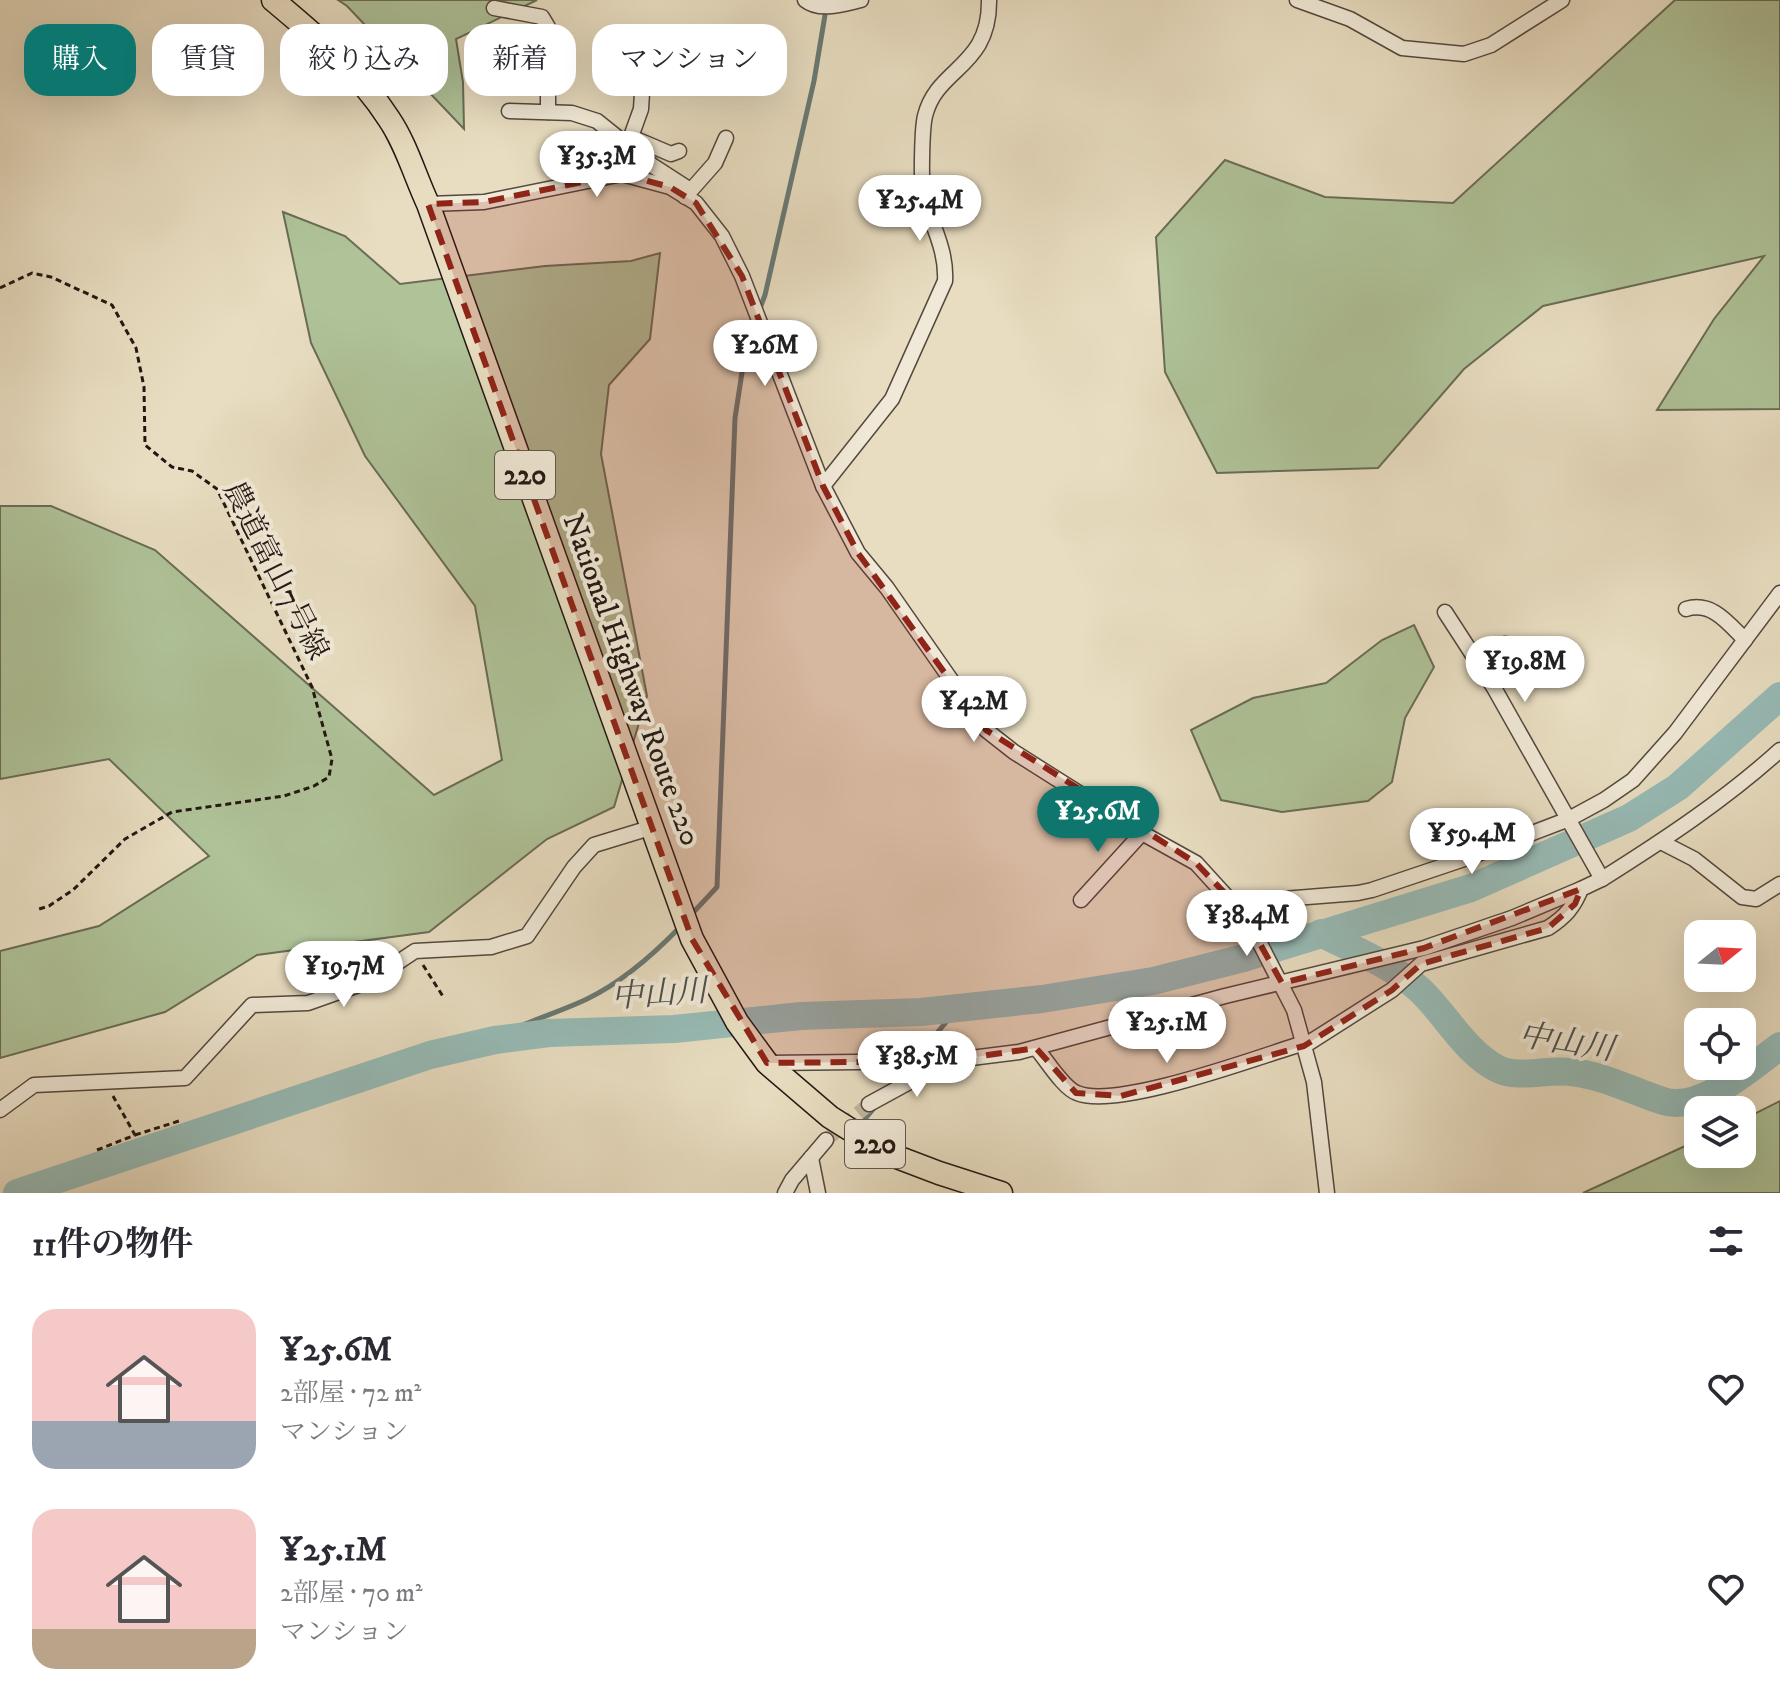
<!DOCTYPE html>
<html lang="ja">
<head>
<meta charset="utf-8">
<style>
	:root { --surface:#fff; --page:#f2f2f3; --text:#2b2b33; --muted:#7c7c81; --accent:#0f766e }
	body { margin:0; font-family:"IM FELL DW Pica","Noto Serif JP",serif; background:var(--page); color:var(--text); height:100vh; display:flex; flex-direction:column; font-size:30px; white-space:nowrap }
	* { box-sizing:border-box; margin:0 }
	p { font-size:26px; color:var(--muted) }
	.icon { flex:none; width:44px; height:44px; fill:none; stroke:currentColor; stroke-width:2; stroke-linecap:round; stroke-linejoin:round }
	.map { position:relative; height:1193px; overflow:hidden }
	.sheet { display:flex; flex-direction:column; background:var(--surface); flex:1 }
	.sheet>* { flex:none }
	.top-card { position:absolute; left:24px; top:24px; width:800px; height:72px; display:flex; gap:16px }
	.needle { width:52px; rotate:72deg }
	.fabs { position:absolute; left:1684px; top:920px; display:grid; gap:16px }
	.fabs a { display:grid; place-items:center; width:72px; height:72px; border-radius:16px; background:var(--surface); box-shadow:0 8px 32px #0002; font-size:40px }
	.price { position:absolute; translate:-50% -68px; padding:0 18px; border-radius:28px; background:#fff; color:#222; font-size:26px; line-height:52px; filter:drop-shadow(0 2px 4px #0008) }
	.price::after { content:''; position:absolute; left:50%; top:48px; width:24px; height:18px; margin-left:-12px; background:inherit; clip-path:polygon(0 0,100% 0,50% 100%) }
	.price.active { background:var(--accent); color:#fff }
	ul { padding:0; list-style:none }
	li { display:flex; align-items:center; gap:24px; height:200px; padding:0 32px }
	li span { display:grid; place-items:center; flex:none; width:224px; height:160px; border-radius:24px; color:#555 }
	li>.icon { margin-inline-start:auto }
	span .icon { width:96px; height:96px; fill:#fffc; stroke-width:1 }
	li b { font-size:34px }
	h2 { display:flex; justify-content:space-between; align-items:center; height:96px; padding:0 32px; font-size:34px }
	.pill { padding:0 28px; border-radius:24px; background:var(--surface); box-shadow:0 8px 32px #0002; font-size:28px; line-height:72px }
	.pill.active { background:var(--accent); color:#fff }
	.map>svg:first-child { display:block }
	.green { fill:#afc298; stroke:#696c56; stroke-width:2 }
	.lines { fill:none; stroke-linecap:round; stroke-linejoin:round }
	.stream { stroke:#697975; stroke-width:5 }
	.river { stroke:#97bbb6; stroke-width:28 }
	.minor-tunnel { stroke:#c1b59e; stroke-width:14; stroke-dasharray:14 7; stroke-linecap:butt }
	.minor-casing { stroke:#54483e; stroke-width:17 }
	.trunk-casing { stroke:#231713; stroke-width:25 }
	.path { stroke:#231713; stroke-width:3; stroke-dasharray:6 4; stroke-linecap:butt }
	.minor { stroke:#f0e9d7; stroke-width:14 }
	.trunk { stroke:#e8ddc1; stroke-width:22 }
	.marked { fill:#8f2418; fill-opacity:0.2; stroke:#8f2418; stroke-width:6; stroke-dasharray:16 10; stroke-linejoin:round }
	.labels { text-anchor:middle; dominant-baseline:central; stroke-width:8; stroke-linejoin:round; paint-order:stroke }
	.shield { fill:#f0e9d7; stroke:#60564e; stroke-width:2 }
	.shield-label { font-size:28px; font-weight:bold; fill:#231713 }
	.street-label { font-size:30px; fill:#231713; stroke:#f0e9d7 }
	.water-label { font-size:32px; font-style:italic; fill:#4c504c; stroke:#f0e9d7 }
</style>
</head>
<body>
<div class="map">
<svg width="1780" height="1193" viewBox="0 0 1780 1193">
	<rect width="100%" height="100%" fill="#e8ddc1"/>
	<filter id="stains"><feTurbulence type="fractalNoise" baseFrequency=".0025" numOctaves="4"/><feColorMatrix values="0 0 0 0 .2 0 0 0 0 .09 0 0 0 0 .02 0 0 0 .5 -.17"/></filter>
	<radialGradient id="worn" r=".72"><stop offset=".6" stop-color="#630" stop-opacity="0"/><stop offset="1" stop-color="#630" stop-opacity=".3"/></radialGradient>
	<g class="green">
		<polygon points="338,0 537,0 456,39 463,82 464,129 347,6"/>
		<polygon points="1675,0 1780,0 1780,409 1657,410 1714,319 1764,256 1543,306 1464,369 1378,468 1217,473 1165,372 1156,237 1225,160 1325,197 1453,203"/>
		<polygon points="283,212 345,236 400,284 545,266 631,261 660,253 650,339 609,385 601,454 647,696 614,807 547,839 429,932 257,955 165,1012 0,1058 0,951 99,926 209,856 109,759 0,779 0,506 51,506 155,550 434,795 502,760 475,606 365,456 311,343"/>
		<polygon points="1414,625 1434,667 1405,718 1392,782 1368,801 1282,812 1221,800 1191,730 1253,698 1326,683 1382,640"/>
		<polygon points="1780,1101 1780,1193 1583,1193 1698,1140 1698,1154 1742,1154 1742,1120"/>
	</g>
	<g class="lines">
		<g class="stream">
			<polyline points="759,311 765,295 814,81 826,9"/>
			<polyline points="689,917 717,887 735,418 747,340 755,320"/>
			<path d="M 495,1040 C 524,1021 556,1014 587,999 C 622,982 653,955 680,927"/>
			<polyline points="894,1084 958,1008"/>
			<polyline points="865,1119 875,1107"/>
		</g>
		<g class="river">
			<path d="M 1321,933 C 1354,950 1393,965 1421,991 C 1446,1015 1466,1053 1498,1069 C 1518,1079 1548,1069 1570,1072 C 1603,1075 1632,1091 1663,1101 C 1701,1113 1751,1067 1780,1046"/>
			<polyline points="17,1193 430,1055 495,1040 549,1033 674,1029 801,1016 921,1012 1042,999 1153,981 1240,959 1471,888 1629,818 1678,787 1780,696"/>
		</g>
		<polyline class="minor-tunnel" points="826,1140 869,1104"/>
		<defs>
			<g id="minor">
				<path d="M 805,0 C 820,12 844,4 861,0"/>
				<polyline points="1297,0 1350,19 1402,48 1464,54 1491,45 1562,0"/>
				<polyline points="494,8 542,17 548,27 548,112"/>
				<polyline points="509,111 572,113 597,121 653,166 687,188"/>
				<polyline points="631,137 671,154 679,151"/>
				<polyline points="628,145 641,109 642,93"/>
				<polyline points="685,197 715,163 726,138"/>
				<polyline points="428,204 484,202 622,174 670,187 696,203 722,236 742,276 823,486 858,553 887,588 986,730 1014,752 1142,833 1196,863 1248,920 1294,1010 1314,1082 1327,1193"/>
				<path d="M 823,486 L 892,399 L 945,281 C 947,247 929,222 923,191 C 921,178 922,128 925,116 C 937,67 990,68 989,0"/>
				<path d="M 1686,609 C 1712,601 1728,623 1745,640"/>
				<polyline points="1493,686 1505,644"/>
				<polyline points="1661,842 1694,859 1742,897 1756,899 1780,884"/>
				<path d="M 1602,879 C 1664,840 1726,799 1780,750"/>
				<polyline points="1081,900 1142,833"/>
				<polyline points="1234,903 1358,893 1372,890 1467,858 1569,819 1604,800 1633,780 1675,733 1780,593"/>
				<path d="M 1304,1046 L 1392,990 L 1421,964 L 1548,928 C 1565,917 1574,907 1581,889 L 1602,879 L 1493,686 L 1445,612"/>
				<path d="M 1036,1048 C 1046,1059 1063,1088 1077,1093 C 1117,1110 1258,1057 1304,1043"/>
				<polyline points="767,1063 947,1061 1019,1052 1225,996 1424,948 1512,918 1581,889"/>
				<polyline points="869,1104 946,1062"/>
				<polyline points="0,1110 34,1085 185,1078 252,1005 308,1003 370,981 415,951 491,947 527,936 574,867 594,845 653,827"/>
				<polyline points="811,1158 818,1193"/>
				<polyline points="785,1193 792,1180 826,1140"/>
			</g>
			<path id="trunk" d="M 273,0 C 316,36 358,71 389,119 C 406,144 415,176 428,204 L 692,939 L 737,1022 L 767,1063 L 830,1117 L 889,1154 L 939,1173 L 1001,1193"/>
		</defs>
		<use href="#minor" class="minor-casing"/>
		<use href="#trunk" class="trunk-casing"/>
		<g class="path">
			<polyline points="0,288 32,273 51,277 112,305 136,348 144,387 145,445 172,467 192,471 217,489 312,687 332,759 329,777 314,786 284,796 172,812 125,839 73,890 49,906 36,910"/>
			<polyline points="423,965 444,998"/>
			<polyline points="135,1135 179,1121"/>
			<polyline points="97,1150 135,1135 113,1096"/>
		</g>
		<use href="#minor" class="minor"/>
		<use href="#trunk" class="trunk"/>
	</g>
	<path class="marked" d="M 622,174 L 670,187 L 696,203 L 742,276 L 823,486 L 858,553 L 986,730 L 1196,863 L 1241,910 L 1282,983 L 1424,948 L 1581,889 L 1575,904 L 1548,928 L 1421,964 L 1392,990 L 1304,1046 L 1121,1096 L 1076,1093 L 1036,1048 L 947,1061 L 767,1063 L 692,939 L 428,204 L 484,202 Z"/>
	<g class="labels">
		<g class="shield">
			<rect x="495" y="451" width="60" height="48" rx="6"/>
			<rect x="845" y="1120" width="60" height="48" rx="6"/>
		</g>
		<g class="shield-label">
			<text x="525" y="475">220</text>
			<text x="875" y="1144">220</text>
		</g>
		<g class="street-label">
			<text transform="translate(275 571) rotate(63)">農道富山7号線</text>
			<text transform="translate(631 680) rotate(70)">National Highway Route 220</text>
		</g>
		<g class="water-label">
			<text transform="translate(659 995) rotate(-4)">中山川</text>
			<text transform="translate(1566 1043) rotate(9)">中山川</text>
		</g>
	</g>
	<rect width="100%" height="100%" filter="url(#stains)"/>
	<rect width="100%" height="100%" fill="url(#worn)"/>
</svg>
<div class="fabs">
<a><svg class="needle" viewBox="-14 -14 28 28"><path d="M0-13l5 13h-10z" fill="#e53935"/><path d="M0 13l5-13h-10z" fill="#7c7c81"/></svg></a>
<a><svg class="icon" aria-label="locate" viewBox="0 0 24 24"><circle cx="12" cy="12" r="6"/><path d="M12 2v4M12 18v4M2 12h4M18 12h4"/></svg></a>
<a><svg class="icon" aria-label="layers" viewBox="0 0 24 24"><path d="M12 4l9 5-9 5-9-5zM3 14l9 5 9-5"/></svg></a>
</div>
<b class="price" style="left:597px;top:199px">¥35.3M</b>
<b class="price" style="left:920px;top:243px">¥25.4M</b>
<b class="price" style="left:765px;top:388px">¥26M</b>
<b class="price" style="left:1525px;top:704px">¥19.8M</b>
<b class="price" style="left:974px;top:744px">¥42M</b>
<b class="price active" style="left:1098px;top:854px">¥25.6M</b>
<b class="price" style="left:1472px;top:876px">¥59.4M</b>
<b class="price" style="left:1247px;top:958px">¥38.4M</b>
<b class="price" style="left:344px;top:1009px">¥19.7M</b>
<b class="price" style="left:1167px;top:1065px">¥25.1M</b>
<b class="price" style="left:917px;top:1099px">¥38.5M</b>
<div class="top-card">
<a class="pill active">購入</a>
<a class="pill">賃貸</a>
<a class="pill">絞り込み</a>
<a class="pill">新着</a>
<a class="pill">マンション</a>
</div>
</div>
<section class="sheet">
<h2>11件の物件<svg class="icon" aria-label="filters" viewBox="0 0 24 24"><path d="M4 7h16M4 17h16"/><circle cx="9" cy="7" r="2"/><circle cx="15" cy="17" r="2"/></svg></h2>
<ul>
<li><span style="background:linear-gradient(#f6c9c9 70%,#9aa5b1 0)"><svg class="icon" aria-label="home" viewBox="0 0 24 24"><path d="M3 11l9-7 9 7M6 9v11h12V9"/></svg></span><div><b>¥25.6M</b><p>2部屋 · 72 m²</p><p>マンション</p></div><svg class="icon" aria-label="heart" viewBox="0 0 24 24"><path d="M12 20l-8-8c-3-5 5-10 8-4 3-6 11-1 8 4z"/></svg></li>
<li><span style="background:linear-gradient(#f6c9c9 75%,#b9a48a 0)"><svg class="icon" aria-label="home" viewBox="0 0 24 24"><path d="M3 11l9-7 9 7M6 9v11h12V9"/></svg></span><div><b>¥25.1M</b><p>2部屋 · 70 m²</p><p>マンション</p></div><svg class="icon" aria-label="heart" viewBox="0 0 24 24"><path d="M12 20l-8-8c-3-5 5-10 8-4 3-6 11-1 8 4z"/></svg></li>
</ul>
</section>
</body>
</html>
